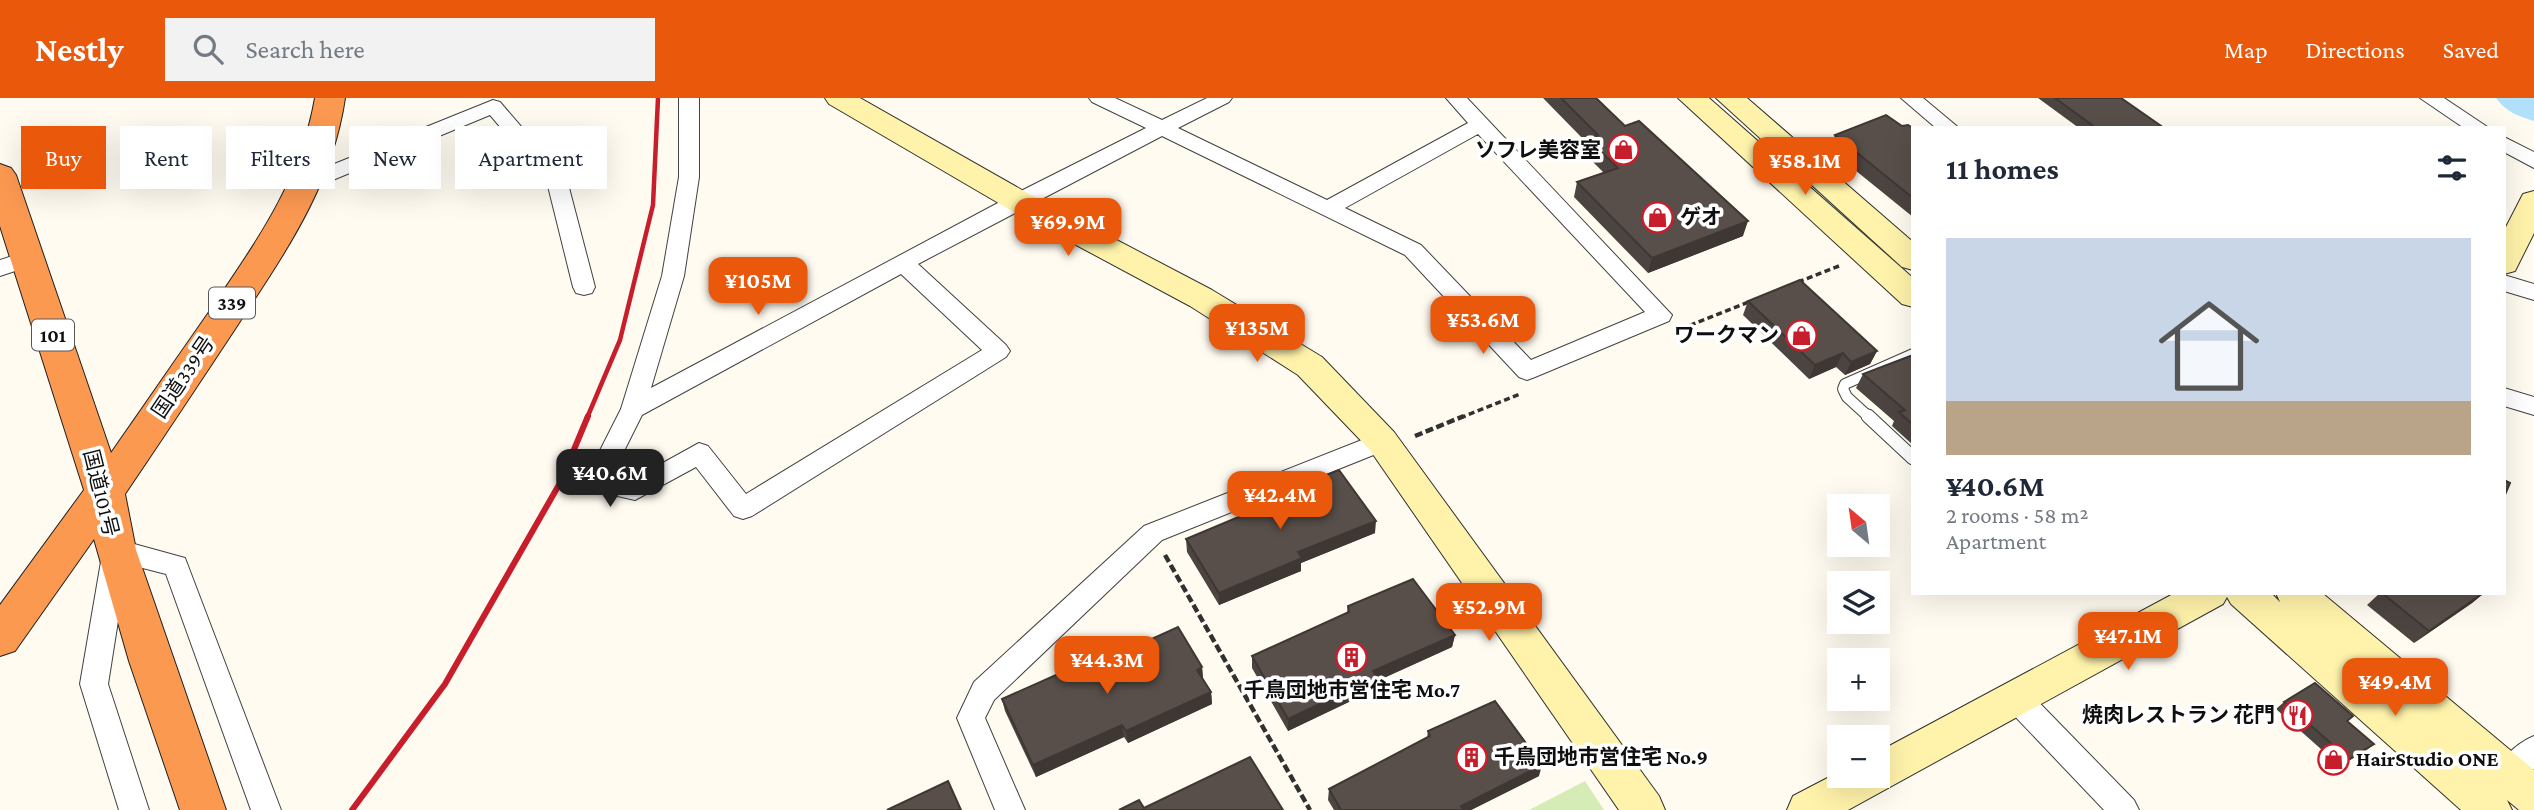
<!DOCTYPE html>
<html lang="en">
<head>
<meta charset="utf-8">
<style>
	:root { --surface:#fff; --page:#f2f2f3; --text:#1f2937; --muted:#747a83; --accent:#ea580c }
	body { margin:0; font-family:"Crimson Pro","Noto Sans JP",serif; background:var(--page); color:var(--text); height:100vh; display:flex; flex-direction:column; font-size:26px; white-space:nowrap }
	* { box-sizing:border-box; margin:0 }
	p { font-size:23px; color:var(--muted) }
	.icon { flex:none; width:38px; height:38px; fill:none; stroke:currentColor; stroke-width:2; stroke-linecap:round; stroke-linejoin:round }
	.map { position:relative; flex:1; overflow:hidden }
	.drawer { position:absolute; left:1911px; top:28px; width:595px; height:469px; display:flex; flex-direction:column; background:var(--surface); border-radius:0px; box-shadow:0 7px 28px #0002 }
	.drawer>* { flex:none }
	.top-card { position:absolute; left:21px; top:28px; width:665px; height:63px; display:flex; gap:14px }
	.needle { width:46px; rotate:331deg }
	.controls { position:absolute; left:1827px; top:396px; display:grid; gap:14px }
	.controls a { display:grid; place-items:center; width:63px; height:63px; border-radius:0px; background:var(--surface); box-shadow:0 7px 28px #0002; font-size:35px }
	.price { position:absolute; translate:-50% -60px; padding:0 16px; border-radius:14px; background:var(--accent); color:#fff; font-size:23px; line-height:46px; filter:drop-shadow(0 2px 4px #0008) }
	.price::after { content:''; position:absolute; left:50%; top:42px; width:21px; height:16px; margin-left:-10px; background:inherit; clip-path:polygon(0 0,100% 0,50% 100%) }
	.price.current { background:#222; color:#fff }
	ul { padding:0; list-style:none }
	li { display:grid; align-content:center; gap:14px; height:371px; padding:0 35px }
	li span { display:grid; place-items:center; height:217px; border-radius:0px; color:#555 }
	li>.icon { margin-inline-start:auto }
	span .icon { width:126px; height:126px; fill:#fffc; stroke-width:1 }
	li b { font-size:30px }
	h2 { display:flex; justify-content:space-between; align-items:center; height:84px; padding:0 35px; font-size:30px }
	.chip { padding:0 24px; border-radius:0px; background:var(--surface); box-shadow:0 7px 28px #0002; font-size:24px; line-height:63px }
	.chip.current { background:var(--accent); color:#fff }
	header { display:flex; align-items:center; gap:42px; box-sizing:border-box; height:98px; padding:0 35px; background:var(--accent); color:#fff }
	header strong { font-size:33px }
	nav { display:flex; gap:38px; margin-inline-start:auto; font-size:24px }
	.search { width:490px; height:63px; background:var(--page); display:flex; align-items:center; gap:18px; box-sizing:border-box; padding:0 24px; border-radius:0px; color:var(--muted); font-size:26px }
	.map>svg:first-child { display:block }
	.green { fill:#d5ecb7 }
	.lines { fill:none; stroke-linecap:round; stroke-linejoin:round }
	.river { fill:#b1e1fa; fill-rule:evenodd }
	.lane-far1-casing { stroke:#424242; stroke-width:12 }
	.lane-casing { stroke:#424242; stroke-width:15 }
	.street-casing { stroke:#424242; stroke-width:2 }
	.secondary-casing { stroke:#313131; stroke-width:2 }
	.highway-casing { stroke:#202020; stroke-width:2 }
	.path-far1 { stroke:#313131; stroke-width:3.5; stroke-dasharray:6 3.5; stroke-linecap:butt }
	.path { stroke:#313131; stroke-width:4.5; stroke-dasharray:8 3.5; stroke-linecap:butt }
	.lane-far1 { stroke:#fff; stroke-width:10 }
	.lane { stroke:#fff; stroke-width:13 }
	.street { fill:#fff; fill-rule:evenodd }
	.secondary { fill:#fff3ab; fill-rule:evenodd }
	.highway { fill:#fc9951; fill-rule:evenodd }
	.rail-far1 { stroke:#c81e2c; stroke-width:4.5 }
	.rail { stroke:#c81e2c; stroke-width:6 }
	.wall { fill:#4c4440 }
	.shaded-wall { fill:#3e3734 }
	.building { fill:#584f4a; stroke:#3e3734; stroke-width:2 }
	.labels { text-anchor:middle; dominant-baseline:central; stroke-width:7; stroke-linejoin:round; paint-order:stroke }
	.shield { fill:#fff; stroke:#575757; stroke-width:2 }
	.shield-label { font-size:19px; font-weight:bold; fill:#0f0f0f }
	.poi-label { font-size:21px; font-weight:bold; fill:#0f0f0f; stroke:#fff; text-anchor:end }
	.street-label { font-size:21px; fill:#0f0f0f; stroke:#fff }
</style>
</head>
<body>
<header>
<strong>Nestly</strong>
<div class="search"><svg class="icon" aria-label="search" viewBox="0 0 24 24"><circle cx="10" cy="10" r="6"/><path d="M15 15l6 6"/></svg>Search here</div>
<nav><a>Map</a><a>Directions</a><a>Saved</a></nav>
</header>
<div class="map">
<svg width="2534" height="712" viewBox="0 0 2534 712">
	<rect width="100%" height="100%" fill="#fffbf0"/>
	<polygon class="green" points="1585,683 1604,712 1529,712"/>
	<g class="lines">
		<path class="river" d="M 2496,0 L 2534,0 L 2534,23 C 2518,18 2506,14 2496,0 Z"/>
		<defs>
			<polyline id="lane-far1" points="1870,320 1847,299 1843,291 1845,286 1913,256"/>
			<polyline id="lane" points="1868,318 1913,360"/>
			<g id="street">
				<path d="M 679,0 L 699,0 L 699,79 L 684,178 L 651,290 L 1011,98 L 1146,30 L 1092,4 L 1089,0 L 1115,0 L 1162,22 L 1207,0 L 1232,0 L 1229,4 L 1178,30 L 1327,102 L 1468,25 L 1446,0 L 1467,0 L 1672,217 L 1669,223 L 1535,279 L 1527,282 L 1519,279 L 1405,157 L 1162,38 L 918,166 L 1006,247 L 1010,253 L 1006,259 L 752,418 L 743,421 L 734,418 L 696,369 L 635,402 L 587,391 L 584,384 L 621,311 L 662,178 L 679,79 ZM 1478,36 L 1645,214 L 1531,262 L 1421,147 L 1345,110 ZM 901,176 L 982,252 L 746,396 L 708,348 L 699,345 L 632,382 L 612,377 L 642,317 Z"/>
				<polygon points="1901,0 1923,0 1959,30 1936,30"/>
				<polygon points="2420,0 2444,0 2489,30 2464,30"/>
				<polygon points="493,2 500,4 567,82 595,189 592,195 584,197 576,195 573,189 547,84 490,17 311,91 297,91 294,86 297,81"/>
				<polygon points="2504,39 2534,54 2534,70 2504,54"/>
				<polygon points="28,153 36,156 39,161 36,166 0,178 0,162"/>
				<polygon points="2504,177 2534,186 2534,202 2504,193"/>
				<polygon points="2504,290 2534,299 2534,317 2504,308"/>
				<polygon points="1382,334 1391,336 1394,343 1391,350 1162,442 994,602 985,620 1025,712 995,712 957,620 974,584 1144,428"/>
				<polygon points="116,441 185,460 281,712 251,712 166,476 127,466 108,586 149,712 119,712 80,586 103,452 107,445"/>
				<polygon points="2017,589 2027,592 2134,702 2139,712 2104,712 2007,610 2003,601 2007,592"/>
				<path d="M 2534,638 L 2534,671 L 2510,696 L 2500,699 L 2490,696 L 2485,686 C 2493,668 2516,645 2534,638 Z"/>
			</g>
			<g id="secondary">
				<polygon points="825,0 860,0 1029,96 1212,192 1322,259 1394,334 1659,698 1665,712 1619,712 1370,352 1298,277 1190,208 1007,110 829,6"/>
				<polygon points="1678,0 1709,0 1913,180 1913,209 1902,206"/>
				<polygon points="1716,0 1747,0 1913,144 1913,172 1902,169"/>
				<polygon points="2534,93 2534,135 2515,173 2504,176 2504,133 2523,96"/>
				<polygon points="2175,495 2271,495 2280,504 2276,495 2322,495 2534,672 2534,712 2519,712 2507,702 2512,712 2461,712 2231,506 2227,499 2223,506 1848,712 1787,712 1793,698 1839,674 1839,677 1878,677 1878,654"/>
			</g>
			<path id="highway" d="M 315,0 L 345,0 C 332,89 285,154 237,228 C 200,284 163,340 125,396 L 136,452 L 226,712 L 180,712 L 129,563 L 94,441 L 15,553 L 0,558 L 0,507 L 84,392 L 0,128 L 0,66 L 11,70 L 16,77 L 111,355 C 144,308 176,261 209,214 C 256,144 300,85 315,0 Z"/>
		</defs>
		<use href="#lane-far1" class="lane-far1-casing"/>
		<use href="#lane" class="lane-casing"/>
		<use href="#street" class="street-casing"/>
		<use href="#secondary" class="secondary-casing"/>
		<use href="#highway" class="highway-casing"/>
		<g class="path-far1">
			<polyline points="1798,184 1839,168"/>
			<polyline points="1681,231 1751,203"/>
			<polyline points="1460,320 1520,296"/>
		</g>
		<g class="path">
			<polyline points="1415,338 1464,318"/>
			<polyline points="1165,457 1310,712"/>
		</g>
		<use href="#lane-far1" class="lane-far1"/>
		<use href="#lane" class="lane"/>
		<use href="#street" class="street"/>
		<use href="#secondary" class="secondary"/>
		<use href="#highway" class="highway"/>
		<polyline class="rail-far1" points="587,320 620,242 653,107 658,0"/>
		<polyline class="rail" points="352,712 445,586 560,385 588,318"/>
	</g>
	<g class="wall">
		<polygon points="1543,0 1596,0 1743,138 1648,175 1574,99 1577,84 1604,75 1585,56 1587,45"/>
		<polygon points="2038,0 2121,0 2164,30 2079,30"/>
		<polygon points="1902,28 1913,30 1913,119 1829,51 1835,37"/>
		<polygon points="1748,203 1877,253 1870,266 1845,277 1836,269 1809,281 1743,217"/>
		<polygon points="1913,257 1913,347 1892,328 1894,323 1856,290 1863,276"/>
		<polygon points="1276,397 1375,435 1301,465 1301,473 1219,507 1187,454 1186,441 1276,403"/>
		<polygon points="2380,495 2484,495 2472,505 2414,545 2367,507"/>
		<polygon points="1348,508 1455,537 1452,549 1377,583 1376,591 1288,633 1252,570 1252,558 1347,515"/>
		<polygon points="1202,569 1203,581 1211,594 1212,606 1128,645 1124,639 1036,679 1005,613 1002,601"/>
		<polygon points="2284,604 2353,618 2347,623 2374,646 2365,653 2340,668 2276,611"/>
		<polygon points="1428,633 1539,678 1471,712 1334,712 1328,702 1329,691 1427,640"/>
	</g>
	<g class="shaded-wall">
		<polygon points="1748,123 1743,138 1648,175 1652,160"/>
		<polygon points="1877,253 1870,266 1845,277 1851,264"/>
		<polygon points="1843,255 1836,269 1809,281 1815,267"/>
		<polygon points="1376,423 1375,435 1301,465 1301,473 1219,507 1219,495 1298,454"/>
		<polygon points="2484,495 2472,505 2414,545 2429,533"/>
		<polygon points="1455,537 1452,549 1377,583 1376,591 1288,633 1288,621 1373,573"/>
		<polygon points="1202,569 1203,581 1197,572"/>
		<polygon points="1211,594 1212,606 1128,645 1126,633"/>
		<polygon points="1122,627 1124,639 1036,679 1033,667"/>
		<polygon points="2374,646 2365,653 2340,668 2349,661"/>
		<polygon points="1542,667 1539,678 1471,712 1460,712 1461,708"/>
	</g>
	<g class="building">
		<polygon points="1561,0 1596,0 1625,28 1639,23 1748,123 1652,160 1577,84 1618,70 1588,41 1598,37"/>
		<polygon points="2055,0 2121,0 2164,30 2096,30"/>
		<polygon points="1886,17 1902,28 1908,27 1913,30 1913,100 1835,37"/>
		<polygon points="1800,182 1877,253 1851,264 1843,255 1815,267 1748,203"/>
		<polygon points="1913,257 1913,327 1899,314 1905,312 1863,276"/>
		<polygon points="1339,372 1376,423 1298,454 1302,460 1219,495 1186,441 1279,402 1276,397"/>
		<polygon points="2504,382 2510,385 2504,399"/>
		<polygon points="1413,481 1455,537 1373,573 1377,579 1288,621 1252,558 1349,514 1348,508"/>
		<polygon points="2382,495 2483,495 2429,533"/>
		<polygon points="1178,529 1202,569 1197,572 1211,594 1126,633 1122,627 1033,667 1002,601 1076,568 1079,574"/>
		<polygon points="2315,585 2353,618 2347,623 2374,646 2349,661 2284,604"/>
		<polygon points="1495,603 1542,667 1461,708 1464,712 1341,712 1329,691 1430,638 1428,633"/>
		<polygon points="1250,659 1283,712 1119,712 1139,702 1144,710"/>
		<polygon points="948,683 961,712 887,712"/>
	</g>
	<defs>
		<symbol id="shop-ring" viewBox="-11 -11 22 22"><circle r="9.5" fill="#fff" stroke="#c81e2c" stroke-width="1.5"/><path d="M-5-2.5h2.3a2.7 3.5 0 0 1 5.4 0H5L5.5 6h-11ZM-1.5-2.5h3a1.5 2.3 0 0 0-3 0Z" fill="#c81e2c"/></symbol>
		<symbol id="building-ring" viewBox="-11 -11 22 22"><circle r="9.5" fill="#fff" stroke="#c81e2c" stroke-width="1.5"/><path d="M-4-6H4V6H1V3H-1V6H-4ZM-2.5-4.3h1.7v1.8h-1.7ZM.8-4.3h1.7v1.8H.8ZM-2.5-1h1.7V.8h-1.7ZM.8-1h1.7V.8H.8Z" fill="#c81e2c"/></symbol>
		<symbol id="restaurant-ring" viewBox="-11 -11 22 22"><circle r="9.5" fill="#fff" stroke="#c81e2c" stroke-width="1.5"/><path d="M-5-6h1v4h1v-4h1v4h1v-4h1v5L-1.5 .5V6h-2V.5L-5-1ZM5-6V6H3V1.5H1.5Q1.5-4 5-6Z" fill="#c81e2c"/></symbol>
	</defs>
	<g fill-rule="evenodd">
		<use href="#shop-ring" x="1606" y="34" width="35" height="35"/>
		<use href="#shop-ring" x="1640" y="102" width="35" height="35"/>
		<use href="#shop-ring" x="1784" y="220" width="35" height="35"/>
		<use href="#building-ring" x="1334" y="542" width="35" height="35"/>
		<use href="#restaurant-ring" x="2280" y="600" width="35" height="35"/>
		<use href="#building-ring" x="1454" y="642" width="35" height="35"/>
		<use href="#shop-ring" x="2316" y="644" width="35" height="35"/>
	</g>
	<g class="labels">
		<g class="shield">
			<rect x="209" y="189.5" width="46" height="31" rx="5"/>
			<rect x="32" y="221.5" width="42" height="31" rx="5"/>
		</g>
		<g class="shield-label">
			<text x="232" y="205">339</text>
			<text x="53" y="237">101</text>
		</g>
		<g class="poi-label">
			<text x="1601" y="52">ソフレ美容室</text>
			<text x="1680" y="119" text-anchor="start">ゲオ</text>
			<text x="1779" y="237">ワークマン</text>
			<text x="1352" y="592" text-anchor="middle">千鳥団地市営住宅 Mo.7</text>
			<text x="2275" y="617">焼肉レストラン 花門</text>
			<text x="1494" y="659" text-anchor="start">千鳥団地市営住宅 No.9</text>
			<text x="2356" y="661" text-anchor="start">HairStudio ONE</text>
		</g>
		<g class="street-label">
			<text transform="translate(183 279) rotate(-56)">国道339号</text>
			<text transform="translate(101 395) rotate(76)">国道101号</text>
		</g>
	</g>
</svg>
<div class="controls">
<a><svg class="needle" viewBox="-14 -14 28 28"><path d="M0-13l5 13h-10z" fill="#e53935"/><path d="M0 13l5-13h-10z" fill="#747a83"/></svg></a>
<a><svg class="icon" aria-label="layers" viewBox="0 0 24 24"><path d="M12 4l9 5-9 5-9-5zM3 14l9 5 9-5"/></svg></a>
<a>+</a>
<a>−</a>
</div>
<b class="price" style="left:1805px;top:99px">¥58.1M</b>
<b class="price" style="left:1068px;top:160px">¥69.9M</b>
<b class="price" style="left:758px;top:219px">¥105M</b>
<b class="price" style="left:1483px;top:258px">¥53.6M</b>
<b class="price" style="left:1257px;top:266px">¥135M</b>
<b class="price current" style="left:610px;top:411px">¥40.6M</b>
<b class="price" style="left:1280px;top:433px">¥42.4M</b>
<b class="price" style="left:1489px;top:545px">¥52.9M</b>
<b class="price" style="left:2128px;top:574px">¥47.1M</b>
<b class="price" style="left:1107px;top:598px">¥44.3M</b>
<b class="price" style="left:2395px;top:620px">¥49.4M</b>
<div class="top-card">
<a class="chip current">Buy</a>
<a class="chip">Rent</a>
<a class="chip">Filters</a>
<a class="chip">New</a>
<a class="chip">Apartment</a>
</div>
<section class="drawer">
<h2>11 homes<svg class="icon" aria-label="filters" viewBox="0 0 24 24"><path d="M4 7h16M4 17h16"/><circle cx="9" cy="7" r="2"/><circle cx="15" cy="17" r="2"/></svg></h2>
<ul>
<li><span style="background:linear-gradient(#c9d6e8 75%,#b9a48a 0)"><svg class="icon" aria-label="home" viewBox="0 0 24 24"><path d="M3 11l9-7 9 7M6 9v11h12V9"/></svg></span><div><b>¥40.6M</b><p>2 rooms · 58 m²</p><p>Apartment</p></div></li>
</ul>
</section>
</div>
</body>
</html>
